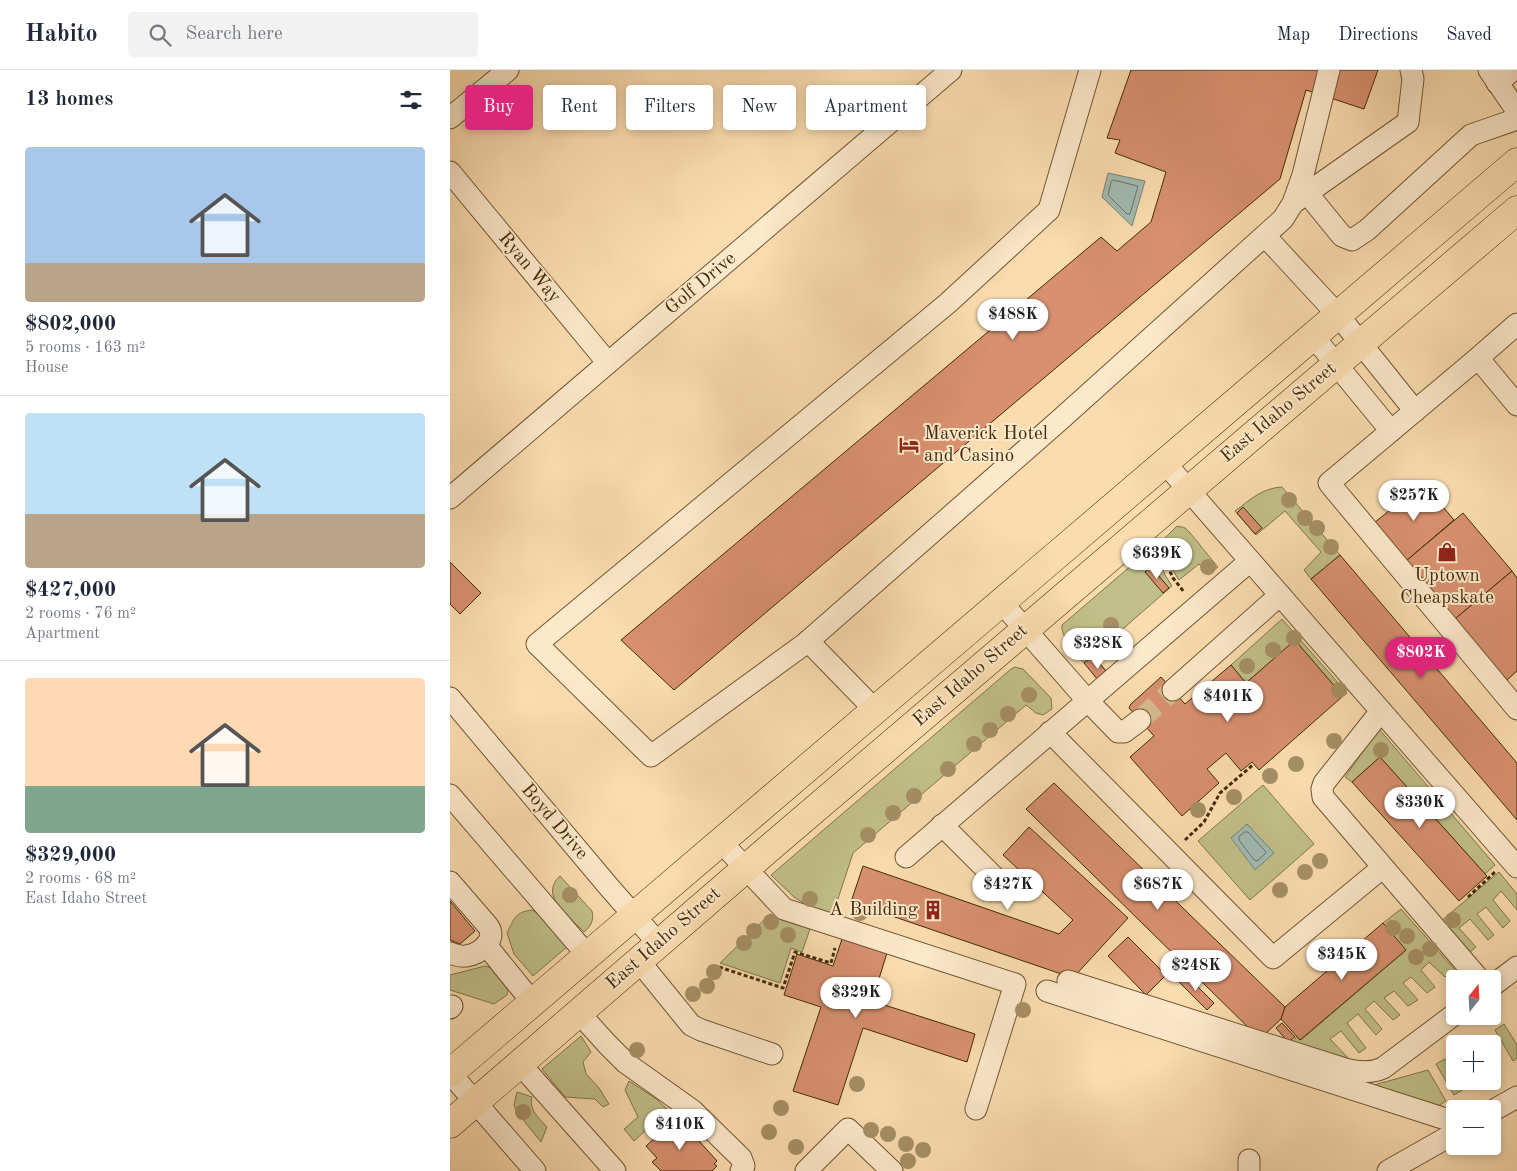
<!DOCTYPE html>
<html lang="en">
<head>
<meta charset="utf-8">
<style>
	:root { --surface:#fff; --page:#f2f2f3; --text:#1f2937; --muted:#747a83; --line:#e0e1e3; --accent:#db2777 }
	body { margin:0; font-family:"Old Standard TT",serif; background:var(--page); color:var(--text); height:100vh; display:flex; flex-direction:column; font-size:19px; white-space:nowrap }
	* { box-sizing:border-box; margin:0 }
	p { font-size:16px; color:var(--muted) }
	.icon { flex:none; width:28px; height:28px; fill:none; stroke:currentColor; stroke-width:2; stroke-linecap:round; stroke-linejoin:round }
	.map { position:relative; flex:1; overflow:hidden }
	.drawer { display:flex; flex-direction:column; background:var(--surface); width:450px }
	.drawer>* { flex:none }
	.hud { position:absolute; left:15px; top:15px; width:475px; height:45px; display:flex; gap:10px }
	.needle { width:32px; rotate:18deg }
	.buttons { position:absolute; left:996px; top:900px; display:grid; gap:10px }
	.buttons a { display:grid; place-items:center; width:55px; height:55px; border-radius:5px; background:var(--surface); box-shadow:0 2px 8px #0003; font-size:25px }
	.price { position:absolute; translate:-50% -42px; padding:0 11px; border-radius:18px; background:#fff; color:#222; font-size:16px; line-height:32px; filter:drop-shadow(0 1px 2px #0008) }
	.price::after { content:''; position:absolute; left:50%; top:30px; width:15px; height:11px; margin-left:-8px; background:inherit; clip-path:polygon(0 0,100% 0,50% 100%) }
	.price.on { background:var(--accent); color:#fff }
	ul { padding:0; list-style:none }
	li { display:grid; align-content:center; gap:10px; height:265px; padding:0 25px }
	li+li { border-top:1px solid var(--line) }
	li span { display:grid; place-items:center; height:155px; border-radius:5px; color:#555 }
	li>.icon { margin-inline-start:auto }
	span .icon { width:90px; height:90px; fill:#fffc; stroke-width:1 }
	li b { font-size:21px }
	h2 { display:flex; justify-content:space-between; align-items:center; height:60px; padding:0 25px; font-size:21px }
	.chip { padding:0 18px; border-radius:5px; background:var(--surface); box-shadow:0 2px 8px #0003; font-size:18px; line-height:45px }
	.chip.on { background:var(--accent); color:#fff }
	header { display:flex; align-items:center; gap:30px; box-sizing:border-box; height:70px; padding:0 25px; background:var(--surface); border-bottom:1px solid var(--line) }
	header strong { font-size:24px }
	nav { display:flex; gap:28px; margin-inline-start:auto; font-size:18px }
	.search { width:350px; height:45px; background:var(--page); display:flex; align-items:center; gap:12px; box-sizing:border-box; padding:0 18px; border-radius:5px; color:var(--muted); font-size:19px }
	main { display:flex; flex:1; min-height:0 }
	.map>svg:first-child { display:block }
	.green { fill:#c1bf89; stroke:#827548 }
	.water { fill:#a1bab3; stroke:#7b816f }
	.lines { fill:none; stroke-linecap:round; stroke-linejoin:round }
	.shore { stroke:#72725e; stroke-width:1 }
	.building { fill:#d8906f; stroke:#422b08 }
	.minor-tunnel { stroke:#d5b98e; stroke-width:21; stroke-dasharray:21 11; stroke-linecap:butt }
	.minor-casing { stroke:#705732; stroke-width:23 }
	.major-casing { stroke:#422b08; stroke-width:29 }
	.path { stroke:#422b08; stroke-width:3; stroke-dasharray:4 2.5; stroke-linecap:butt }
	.minor { stroke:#fce8cb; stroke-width:21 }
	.major { stroke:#fadcaf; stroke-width:28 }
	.tree { fill:#a68f65 }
	.labels { text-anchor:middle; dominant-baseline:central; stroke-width:4; stroke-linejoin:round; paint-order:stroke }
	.street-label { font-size:19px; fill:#422b08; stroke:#fce8cb }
	.poi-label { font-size:19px; fill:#422b08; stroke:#fce8cb; text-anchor:start }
</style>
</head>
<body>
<header>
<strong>Habito</strong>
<div class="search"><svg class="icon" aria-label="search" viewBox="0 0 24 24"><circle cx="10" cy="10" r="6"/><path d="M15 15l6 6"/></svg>Search here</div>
<nav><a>Map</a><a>Directions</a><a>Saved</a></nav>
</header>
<main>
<section class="drawer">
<h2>13 homes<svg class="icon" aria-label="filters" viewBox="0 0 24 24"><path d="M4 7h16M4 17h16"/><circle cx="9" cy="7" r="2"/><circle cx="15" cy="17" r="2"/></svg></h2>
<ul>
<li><span style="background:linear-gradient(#a9c7e8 75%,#b9a48a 0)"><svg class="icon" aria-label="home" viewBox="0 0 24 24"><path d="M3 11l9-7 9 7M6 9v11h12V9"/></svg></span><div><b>$802,000</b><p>5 rooms · 163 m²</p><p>House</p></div></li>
<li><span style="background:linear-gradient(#bfe0f5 65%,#b9a48a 0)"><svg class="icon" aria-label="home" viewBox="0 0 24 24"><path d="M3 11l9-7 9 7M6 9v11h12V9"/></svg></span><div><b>$427,000</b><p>2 rooms · 76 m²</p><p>Apartment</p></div></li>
<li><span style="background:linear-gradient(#ffd9b3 70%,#7fa58c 0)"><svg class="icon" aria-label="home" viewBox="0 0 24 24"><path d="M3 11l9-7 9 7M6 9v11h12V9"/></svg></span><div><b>$329,000</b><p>2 rooms · 68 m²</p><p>East Idaho Street</p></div></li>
</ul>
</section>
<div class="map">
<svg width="1067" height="1101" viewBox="0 0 1067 1101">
	<rect width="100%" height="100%" fill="#fadcaf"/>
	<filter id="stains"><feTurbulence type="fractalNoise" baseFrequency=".004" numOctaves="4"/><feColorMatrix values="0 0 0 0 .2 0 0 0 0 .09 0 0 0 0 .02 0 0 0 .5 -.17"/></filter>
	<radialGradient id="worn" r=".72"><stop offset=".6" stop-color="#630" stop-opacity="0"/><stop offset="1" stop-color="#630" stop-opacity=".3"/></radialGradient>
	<g class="green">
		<path d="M 832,417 L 890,485 L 861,509 L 854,500 L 871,482 L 835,441 L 806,465 L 785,441 C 800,430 812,418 832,417 Z"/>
		<path d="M 727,456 C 729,457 734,457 735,458 C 739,460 763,492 768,497 L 758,505 L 749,494 L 729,510 L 722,499 L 711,472 Z"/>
		<path d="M 704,476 L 715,505 L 722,516 L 643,585 L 661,607 C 653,603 644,599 636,594 C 628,589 610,565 612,555 Z"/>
		<polygon points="832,549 897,623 893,626 845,571 796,613 781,595"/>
		<polygon points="565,597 573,599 601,628 602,639 593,645 586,643 576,635 403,783 383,844 360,837 344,827 321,805 561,599"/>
		<polygon points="929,659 1045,795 1035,804 930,687 902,712 895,707"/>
		<polygon points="813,715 864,774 800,830 748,771"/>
		<polygon points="1049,802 1067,824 1067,840 1051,821 1043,830 1060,851 1053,858 1036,837 1027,844 1044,865 1038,870 1020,849 1009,858 1026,877 1020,882 990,852"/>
		<path d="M 110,806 L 142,841 C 144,851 141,856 134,862 C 120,847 88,826 110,806 Z"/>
		<polygon points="951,839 1005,900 995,907 979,892 971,900 985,917 977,923 961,907 953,913 968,930 958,936 944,921 934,928 950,945 943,950 924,931 915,939 932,959 926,965 908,944 897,953 916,978 909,983 891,961 880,969 901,991 847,976 844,971 847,966 851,970 955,881 933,853"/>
		<path d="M 82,840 L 87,843 L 118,876 L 83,906 L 64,884 L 57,863 C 64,849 65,842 82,840 Z"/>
		<polygon points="320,844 332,850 360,859 352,882 341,878 330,913 270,893"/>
		<polygon points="35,896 41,898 58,920 57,925 44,934 0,920 0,905"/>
		<polygon points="1054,954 1067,975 1067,988 1063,991 1045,960"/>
		<polygon points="131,966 141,982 133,992 136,1004 149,1018 159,1034 153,1037 145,1029 115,1027 92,999"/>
		<polygon points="995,989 1005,1005 1005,1011 1009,1011 1014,1019 1004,1025 986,994"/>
		<polygon points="978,1000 996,1031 988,1036 924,1015"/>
		<polygon points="179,1011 205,1028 218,1040 184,1071 174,1059 188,1047 175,1020"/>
		<path d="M 67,1022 L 82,1027 C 79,1040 88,1047 97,1057 L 91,1072 L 66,1041 L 64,1035 Z"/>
	</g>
	<g class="water">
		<polygon points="658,103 695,111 682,156 652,127"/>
		<polygon points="797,754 824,783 805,800 781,768"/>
	</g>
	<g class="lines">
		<g class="shore">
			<polygon points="663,110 688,116 680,144 677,144 658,125 661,112"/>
			<polygon points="795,762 798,762 816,782 815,784 807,791 804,790 789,770 789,767"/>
		</g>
	</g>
	<g class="building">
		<polygon points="681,0 928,0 914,39 856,20 830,109 224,620 171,570 651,167 667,181 701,152 716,102 665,83 670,70 657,68"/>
		<polygon points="973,413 1004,450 956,491 924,453"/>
		<polygon points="793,437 812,458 805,464 787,443"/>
		<polygon points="1013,443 1062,501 1005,549 956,491"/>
		<polygon points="890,485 1067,693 1067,750 861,509"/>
		<polygon points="0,492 31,523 10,544 0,534"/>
		<polygon points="701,497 719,518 713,523 695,502"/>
		<polygon points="1062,501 1067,508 1067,601 1057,610 1005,549"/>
		<polygon points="845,570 893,626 809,700 802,692 791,701 776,683 757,699 769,713 732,746 680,687 704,666 679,638 681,634 711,607 735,634 781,595 796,613"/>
		<polygon points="643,586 661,607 652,615 634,593"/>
		<polygon points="930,687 1037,806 1009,831 902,712"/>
		<polygon points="604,713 835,937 831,949 810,969 576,739"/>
		<polygon points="579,757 678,848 623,908 401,832 413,796 609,864 623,850 553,785"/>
		<polygon points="0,831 25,861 10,874 0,870"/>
		<polygon points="933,853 956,880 850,970 831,949 835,937"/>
		<polygon points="678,867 716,905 696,925 658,886"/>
		<polygon points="392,869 437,883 422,931 525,964 517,992 413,958 388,1035 343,1021 371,937 334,925 347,884 383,896"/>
		<polygon points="735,904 764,933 757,940 728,911"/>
		<polygon points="832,953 845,967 838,972 826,958"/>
		<polygon points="231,1051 267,1091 264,1094 267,1096 262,1101 211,1101 202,1092 207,1088 196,1076 223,1052 226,1055"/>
	</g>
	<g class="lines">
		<polyline class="minor-tunnel" points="690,650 723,620"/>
		<defs>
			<g id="minor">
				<polyline points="640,0 599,140 498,233 87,574 201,686 356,573 612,348 833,149 843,133 853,105 879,0"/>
				<polyline points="1039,0 1067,41"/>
				<polyline points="1047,13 1063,0"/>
				<polyline points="0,48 58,0"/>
				<polyline points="0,102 158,293"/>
				<polyline points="857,123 892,166 902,170 917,160 1021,65 1067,49"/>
				<polyline points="846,131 958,52 963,9 961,0"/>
				<polyline points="815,166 888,245 965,341"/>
				<polyline points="863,266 941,361"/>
				<polyline points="1028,288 1067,254"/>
				<polyline points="1067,335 1028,288 879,413 1067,639"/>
				<polyline points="715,393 1067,797"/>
				<polyline points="0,428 501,0"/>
				<polyline points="552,533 637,630 668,662 674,662 690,650"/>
				<polyline points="358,571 426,641"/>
				<polyline points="723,620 830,525"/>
				<polyline points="0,628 159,817 209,874"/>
				<polyline points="931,641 874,713 872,719 873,727 1029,909"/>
				<polyline points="600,662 823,888 932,798"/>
				<polyline points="0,725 138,886"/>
				<polyline points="492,755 556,819"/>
				<polyline points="272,773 334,839 565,914 526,1039"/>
				<polyline points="456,787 800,491"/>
				<path d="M 0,812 L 38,856 C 48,870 30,884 16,886 C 10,887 5,885 0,883"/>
				<polyline points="36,875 83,933"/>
				<polyline points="189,891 241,955 251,960 322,984"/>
				<path d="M 618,911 L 892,998 C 906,1002 920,1004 933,998 L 1005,944"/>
				<polyline points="1042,916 1067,897"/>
				<polyline points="597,921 1005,1052"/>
				<polyline points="0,938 2,936"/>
				<polyline points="129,943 158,975 176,993 242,1040 291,1088 294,1096 291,1101"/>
				<polyline points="70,994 165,1101"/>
				<polyline points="0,1003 85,1101"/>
				<polyline points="1042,1041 1067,1027"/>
				<polyline points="799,1090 799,1101"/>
				<polyline points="356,1101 398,1059 442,1101"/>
				<polyline points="938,1101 1005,1063"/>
			</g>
			<g id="major">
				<polyline points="0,1003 1067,92"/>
				<polyline points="0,1054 323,775 1067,140"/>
			</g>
		</defs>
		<use href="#minor" class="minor-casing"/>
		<use href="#major" class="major-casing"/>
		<g class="path">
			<polyline points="709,478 723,508 734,522"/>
			<polyline points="735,770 754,752 770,723 804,694"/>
			<polyline points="1018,827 1045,802"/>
			<polyline points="269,897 333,918 345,882 381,893 385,878"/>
		</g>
		<use href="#minor" class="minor"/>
		<use href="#major" class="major"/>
	</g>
	<g class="tree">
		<circle cx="839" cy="430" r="8"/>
		<circle cx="855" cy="448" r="8"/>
		<circle cx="867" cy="458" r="8"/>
		<circle cx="881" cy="477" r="8"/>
		<circle cx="758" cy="497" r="8"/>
		<circle cx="661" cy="555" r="8"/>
		<circle cx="844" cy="568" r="8"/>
		<circle cx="823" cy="580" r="8"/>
		<circle cx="797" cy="596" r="8"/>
		<circle cx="889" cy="620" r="8"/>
		<circle cx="579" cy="625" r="8"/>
		<circle cx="558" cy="644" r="8"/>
		<circle cx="540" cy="660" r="8"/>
		<circle cx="884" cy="671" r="8"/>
		<circle cx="524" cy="674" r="8"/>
		<circle cx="931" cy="680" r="8"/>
		<circle cx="846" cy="694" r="8"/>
		<circle cx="498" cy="699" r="8"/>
		<circle cx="820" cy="706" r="8"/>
		<circle cx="464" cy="726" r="8"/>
		<circle cx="784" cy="727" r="8"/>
		<circle cx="748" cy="740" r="8"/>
		<circle cx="443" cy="743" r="8"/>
		<circle cx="418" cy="765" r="8"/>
		<circle cx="870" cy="791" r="8"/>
		<circle cx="855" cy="802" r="8"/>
		<circle cx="830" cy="820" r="8"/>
		<circle cx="120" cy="825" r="8"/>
		<circle cx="360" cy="829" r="8"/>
		<circle cx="410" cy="843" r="8"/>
		<circle cx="1003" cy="850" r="8"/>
		<circle cx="321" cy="852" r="8"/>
		<circle cx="943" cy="858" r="8"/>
		<circle cx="304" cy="861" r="8"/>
		<circle cx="338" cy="865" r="8"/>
		<circle cx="957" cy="866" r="8"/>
		<circle cx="294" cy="873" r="8"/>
		<circle cx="980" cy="879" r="8"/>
		<circle cx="966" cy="887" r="8"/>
		<circle cx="264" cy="902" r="8"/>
		<circle cx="257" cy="916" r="8"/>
		<circle cx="243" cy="924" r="8"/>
		<circle cx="573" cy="940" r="8"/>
		<circle cx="187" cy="980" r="8"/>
		<circle cx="407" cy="1014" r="8"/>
		<circle cx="331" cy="1038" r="8"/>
		<circle cx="73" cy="1042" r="8"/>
		<circle cx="421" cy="1060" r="8"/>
		<circle cx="319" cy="1062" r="8"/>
		<circle cx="438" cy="1064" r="8"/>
		<circle cx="456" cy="1074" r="8"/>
		<circle cx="346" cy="1077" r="8"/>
		<circle cx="473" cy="1080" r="8"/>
		<circle cx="458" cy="1091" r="8"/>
	</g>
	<defs>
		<symbol id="hotel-bare" viewBox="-9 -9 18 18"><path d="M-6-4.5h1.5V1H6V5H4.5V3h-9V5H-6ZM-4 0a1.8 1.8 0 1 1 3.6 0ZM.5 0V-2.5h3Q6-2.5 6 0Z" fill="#8f2418" stroke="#fce8cb" stroke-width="2.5" paint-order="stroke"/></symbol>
		<symbol id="shop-bare" viewBox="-9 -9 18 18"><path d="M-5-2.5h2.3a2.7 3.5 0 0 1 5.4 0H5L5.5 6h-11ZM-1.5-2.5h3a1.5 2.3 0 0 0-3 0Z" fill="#8f2418" stroke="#fce8cb" stroke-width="2.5" paint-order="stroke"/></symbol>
		<symbol id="building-bare" viewBox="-9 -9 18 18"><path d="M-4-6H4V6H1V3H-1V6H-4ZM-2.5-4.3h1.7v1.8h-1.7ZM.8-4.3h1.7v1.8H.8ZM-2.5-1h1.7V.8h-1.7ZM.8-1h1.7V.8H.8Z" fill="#8f2418" stroke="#fce8cb" stroke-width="2.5" paint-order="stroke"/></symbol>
	</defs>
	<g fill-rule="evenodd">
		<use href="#hotel-bare" x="445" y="361" width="28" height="28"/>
		<use href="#shop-bare" x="983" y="468" width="28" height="28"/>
		<use href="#building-bare" x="469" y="826" width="28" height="28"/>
	</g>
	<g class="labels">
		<g class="street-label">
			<text transform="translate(79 198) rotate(50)">Ryan Way</text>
			<text transform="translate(251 214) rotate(-40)">Golf Drive</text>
			<text transform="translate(829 343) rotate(-40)">East Idaho Street</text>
			<text transform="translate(521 606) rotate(-41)">East Idaho Street</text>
			<text transform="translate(104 752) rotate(50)">Boyd Drive</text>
			<text transform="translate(214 869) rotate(-41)">East Idaho Street</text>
		</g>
		<g class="poi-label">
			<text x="474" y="364">Maverick Hotel<tspan x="474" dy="22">and Casino</tspan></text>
			<text x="997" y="506" text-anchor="middle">Uptown<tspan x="997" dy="22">Cheapskate</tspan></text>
			<text x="468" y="840" text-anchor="end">A Building</text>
		</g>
	</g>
	<rect width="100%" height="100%" filter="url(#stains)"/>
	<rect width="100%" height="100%" fill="url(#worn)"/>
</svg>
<div class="buttons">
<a><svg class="needle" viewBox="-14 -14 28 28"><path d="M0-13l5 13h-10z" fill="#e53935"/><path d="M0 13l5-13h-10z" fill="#747a83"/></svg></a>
<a>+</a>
<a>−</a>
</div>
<b class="price" style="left:563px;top:271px">$488K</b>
<b class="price" style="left:964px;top:452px">$257K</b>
<b class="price" style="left:707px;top:510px">$639K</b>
<b class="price" style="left:648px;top:600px">$328K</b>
<b class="price on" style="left:971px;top:609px">$802K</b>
<b class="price" style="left:778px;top:653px">$401K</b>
<b class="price" style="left:970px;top:759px">$330K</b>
<b class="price" style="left:558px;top:841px">$427K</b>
<b class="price" style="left:708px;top:841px">$687K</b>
<b class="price" style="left:892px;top:911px">$345K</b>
<b class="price" style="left:746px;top:922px">$248K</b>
<b class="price" style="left:406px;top:949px">$329K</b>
<b class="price" style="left:230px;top:1081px">$410K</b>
<div class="hud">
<a class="chip on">Buy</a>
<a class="chip">Rent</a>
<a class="chip">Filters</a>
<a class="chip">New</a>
<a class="chip">Apartment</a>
</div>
</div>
</main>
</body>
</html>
